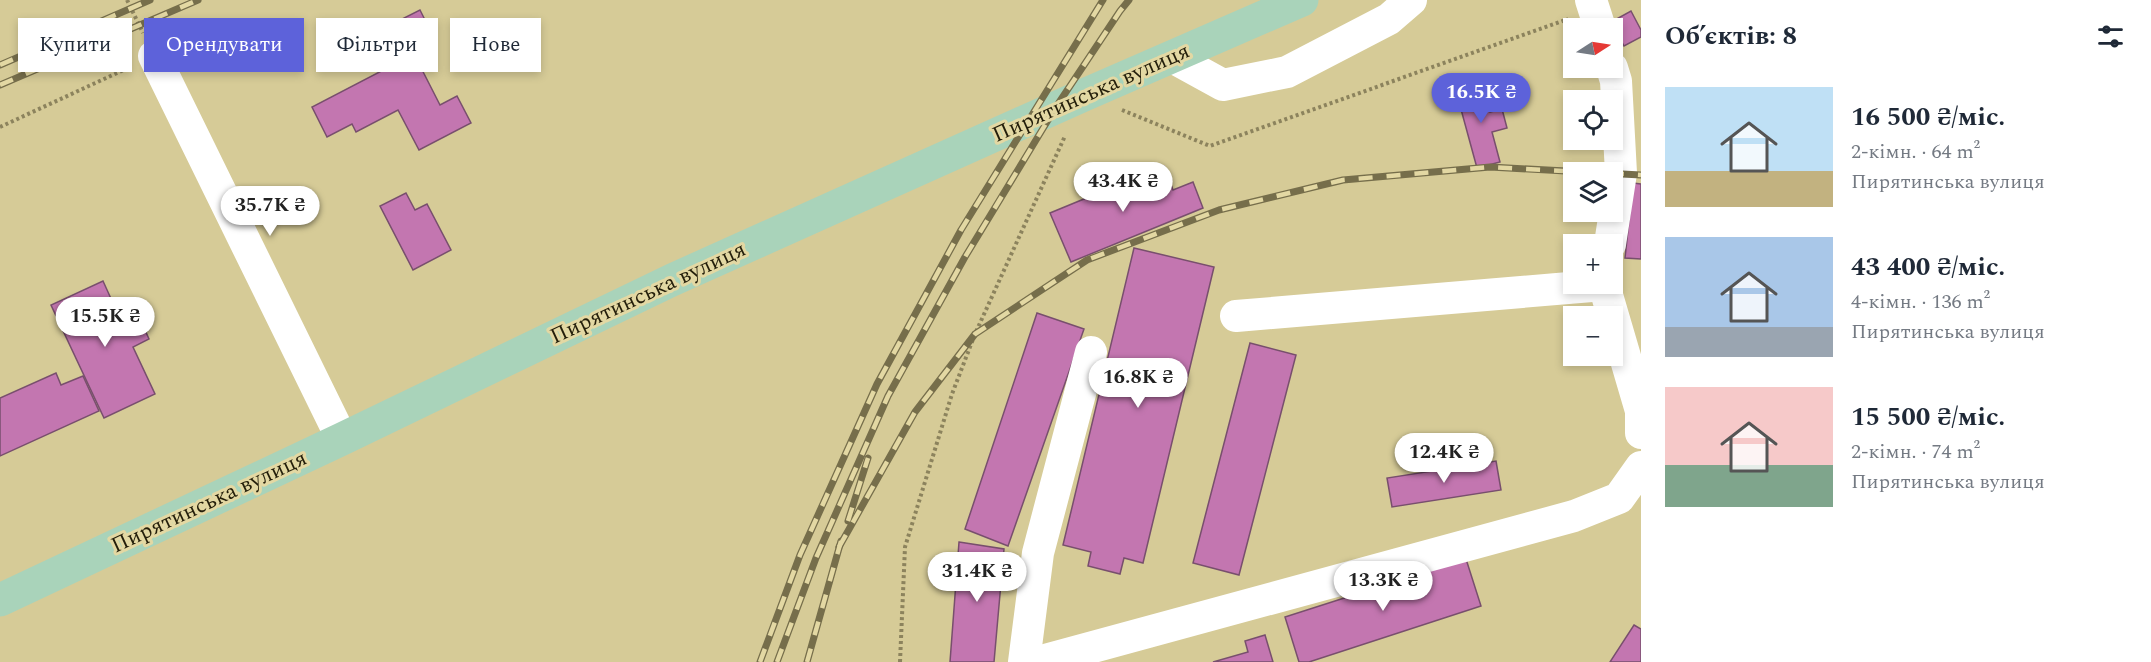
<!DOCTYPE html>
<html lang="uk">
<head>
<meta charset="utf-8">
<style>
	:root { --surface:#fff; --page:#f2f2f3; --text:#1f2937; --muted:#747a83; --accent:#5d62da }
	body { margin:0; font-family:Spectral,serif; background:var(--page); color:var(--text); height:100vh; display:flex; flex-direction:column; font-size:22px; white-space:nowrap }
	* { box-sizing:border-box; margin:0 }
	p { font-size:20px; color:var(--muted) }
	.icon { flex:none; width:33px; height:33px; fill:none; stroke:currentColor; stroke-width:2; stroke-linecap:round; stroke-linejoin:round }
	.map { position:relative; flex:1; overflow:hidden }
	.panel { display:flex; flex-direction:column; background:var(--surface); width:510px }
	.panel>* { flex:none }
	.banner { position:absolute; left:18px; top:18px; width:570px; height:54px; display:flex; gap:12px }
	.needle { width:39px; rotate:78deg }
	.controls { position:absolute; left:1563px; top:18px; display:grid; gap:12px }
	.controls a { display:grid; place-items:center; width:60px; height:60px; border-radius:0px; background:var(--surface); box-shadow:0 3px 9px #0003; font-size:30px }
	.price { position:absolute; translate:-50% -51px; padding:0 14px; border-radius:21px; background:#fff; color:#222; font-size:20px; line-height:39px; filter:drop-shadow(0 2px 3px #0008) }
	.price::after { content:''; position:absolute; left:50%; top:36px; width:18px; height:14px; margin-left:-9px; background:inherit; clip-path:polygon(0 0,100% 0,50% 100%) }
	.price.selected { background:var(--accent); color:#fff }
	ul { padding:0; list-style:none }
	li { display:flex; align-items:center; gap:18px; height:150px; padding:0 24px }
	li span { display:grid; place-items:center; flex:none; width:168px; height:120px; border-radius:0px; color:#555 }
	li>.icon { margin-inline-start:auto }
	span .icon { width:72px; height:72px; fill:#fffc; stroke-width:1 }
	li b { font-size:26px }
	h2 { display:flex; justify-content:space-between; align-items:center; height:72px; padding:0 24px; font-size:26px }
	.pill { padding:0 21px; border-radius:0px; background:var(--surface); box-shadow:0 3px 9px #0003; font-size:21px; line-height:54px }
	.pill.selected { background:var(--accent); color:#fff }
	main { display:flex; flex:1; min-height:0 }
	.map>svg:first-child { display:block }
	.building { fill:#c376b0; stroke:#784f6d; stroke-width:1.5 }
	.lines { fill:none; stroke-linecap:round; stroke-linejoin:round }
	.path { stroke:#8c835d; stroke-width:4; stroke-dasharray:3 3; stroke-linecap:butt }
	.minor { stroke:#fff; stroke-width:32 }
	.major { stroke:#a9d3ba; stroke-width:33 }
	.rail-casing { stroke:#766e4b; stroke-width:7 }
	.rail { stroke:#e3d8a3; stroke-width:4.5; stroke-dasharray:14; stroke-linecap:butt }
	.labels { text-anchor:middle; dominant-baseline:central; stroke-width:6; stroke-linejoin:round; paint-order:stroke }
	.street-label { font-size:22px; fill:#231e0a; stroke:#e3d8a3 }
</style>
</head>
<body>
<main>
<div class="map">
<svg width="1641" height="662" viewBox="0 0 1641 662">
	<rect width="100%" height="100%" fill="#d6cb97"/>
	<g class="building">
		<polygon points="420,10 433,36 409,48 396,22"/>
		<polygon points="1631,11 1641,30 1641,37 1624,46 1611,22"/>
		<polygon points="414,54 440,105 457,96 471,123 419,150 398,110 356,132 352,124 327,137 312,107"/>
		<polygon points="1482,84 1490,112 1502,109 1507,128 1492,132 1500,162 1477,168 1456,91"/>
		<polygon points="1164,166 1173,190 1193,182 1203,208 1071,262 1050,213"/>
		<polygon points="1633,183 1641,184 1641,259 1625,258"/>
		<polygon points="406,193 415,210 427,204 451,250 413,270 380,206"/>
		<polygon points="1134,248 1214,267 1143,563 1124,558 1120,574 1088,566 1091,552 1063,545"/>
		<polygon points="103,281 122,323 138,315 149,339 133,347 155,394 104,418 51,305"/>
		<polygon points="1037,313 1084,329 1008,546 965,529"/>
		<polygon points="1250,343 1296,355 1239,575 1193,563"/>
		<polygon points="56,373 61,385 83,376 99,411 0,456 0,398"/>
		<polygon points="1496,461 1501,490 1392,507 1387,478"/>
		<polygon points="959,542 1004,549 994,662 950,662"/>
		<polygon points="1466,559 1481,606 1309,662 1299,662 1285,617"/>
		<polygon points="1634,625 1641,629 1641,662 1610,662"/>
		<polygon points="1265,635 1273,662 1213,662 1248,652 1245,641"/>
	</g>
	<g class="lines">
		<g class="path">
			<polyline points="127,0 143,33"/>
			<polyline points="1122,110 1210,146 1568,19"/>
			<polyline points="0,127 130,67"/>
			<polyline points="900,662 905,547 952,394 975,334 1065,136"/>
		</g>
		<g class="minor">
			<polyline points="1591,0 1600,28"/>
			<polyline points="154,56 342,439"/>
			<polyline points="1172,57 1223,85 1287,72 1389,19 1411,0"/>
			<polyline points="1610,244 1621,173 1616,81 1612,68"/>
			<polyline points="1604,285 1641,411 1641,433"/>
			<polyline points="1236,316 1604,285 1605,284"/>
			<polyline points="1024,662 1038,553 1091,352"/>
			<polyline points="1038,662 1574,516 1619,498 1641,467"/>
		</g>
		<polyline class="major" points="0,600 342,439 672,280 1084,95 1302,0"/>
		<defs>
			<g id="rail">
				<polyline points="0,65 150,0"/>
				<polyline points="0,85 198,0"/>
				<polyline points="848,521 868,458"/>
				<polyline points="839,547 915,412 975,334 1087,260 1219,210 1343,180 1490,167 1641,175"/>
				<polyline points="760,662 800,555 877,384 961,230 1103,0"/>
				<polyline points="777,662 816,558 888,396 965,257 1056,107 1120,11 1129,0"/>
				<polyline points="807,662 841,541"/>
			</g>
		</defs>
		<use href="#rail" class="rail-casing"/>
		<use href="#rail" class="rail"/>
	</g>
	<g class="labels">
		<g class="street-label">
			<text transform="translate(1091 93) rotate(-24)">Пирятинська вулиця</text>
			<text transform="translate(648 293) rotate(-25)">Пирятинська вулиця</text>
			<text transform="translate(209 502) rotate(-25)">Пирятинська вулиця</text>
		</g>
	</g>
</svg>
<div class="controls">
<a><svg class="needle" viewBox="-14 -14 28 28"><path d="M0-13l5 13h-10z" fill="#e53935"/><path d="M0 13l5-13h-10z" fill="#747a83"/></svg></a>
<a><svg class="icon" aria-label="locate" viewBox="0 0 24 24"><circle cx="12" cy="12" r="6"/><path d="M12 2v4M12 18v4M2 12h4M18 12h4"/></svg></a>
<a><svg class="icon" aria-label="layers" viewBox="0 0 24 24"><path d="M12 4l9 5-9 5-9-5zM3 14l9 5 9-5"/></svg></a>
<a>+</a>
<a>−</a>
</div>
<b class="price selected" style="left:1481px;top:124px">16.5K ₴</b>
<b class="price" style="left:1123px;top:213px">43.4K ₴</b>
<b class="price" style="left:270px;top:237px">35.7K ₴</b>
<b class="price" style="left:105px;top:348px">15.5K ₴</b>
<b class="price" style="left:1138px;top:409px">16.8K ₴</b>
<b class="price" style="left:1444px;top:484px">12.4K ₴</b>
<b class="price" style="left:977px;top:603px">31.4K ₴</b>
<b class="price" style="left:1383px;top:612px">13.3K ₴</b>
<div class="banner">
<a class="pill">Купити</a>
<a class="pill selected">Орендувати</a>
<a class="pill">Фільтри</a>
<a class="pill">Нове</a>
</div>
</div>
<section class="panel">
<h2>Об’єктів: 8<svg class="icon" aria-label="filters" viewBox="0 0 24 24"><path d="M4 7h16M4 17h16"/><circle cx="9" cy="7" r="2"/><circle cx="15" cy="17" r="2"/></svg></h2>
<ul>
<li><span style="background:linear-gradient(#bfe0f5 70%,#c2b280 0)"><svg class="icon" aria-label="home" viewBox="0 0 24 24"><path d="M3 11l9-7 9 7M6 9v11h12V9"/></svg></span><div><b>16 500 ₴/міс.</b><p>2-кімн. · 64 m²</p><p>Пирятинська вулиця</p></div></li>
<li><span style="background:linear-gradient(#a9c7e8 75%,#9aa5b1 0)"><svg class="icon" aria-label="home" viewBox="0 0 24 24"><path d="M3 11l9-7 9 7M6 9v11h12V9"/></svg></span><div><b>43 400 ₴/міс.</b><p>4-кімн. · 136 m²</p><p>Пирятинська вулиця</p></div></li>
<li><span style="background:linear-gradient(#f6c9c9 65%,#7fa58c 0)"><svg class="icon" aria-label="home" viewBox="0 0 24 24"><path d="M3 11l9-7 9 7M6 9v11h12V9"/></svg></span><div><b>15 500 ₴/міс.</b><p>2-кімн. · 74 m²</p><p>Пирятинська вулиця</p></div></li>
</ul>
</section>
</main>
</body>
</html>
